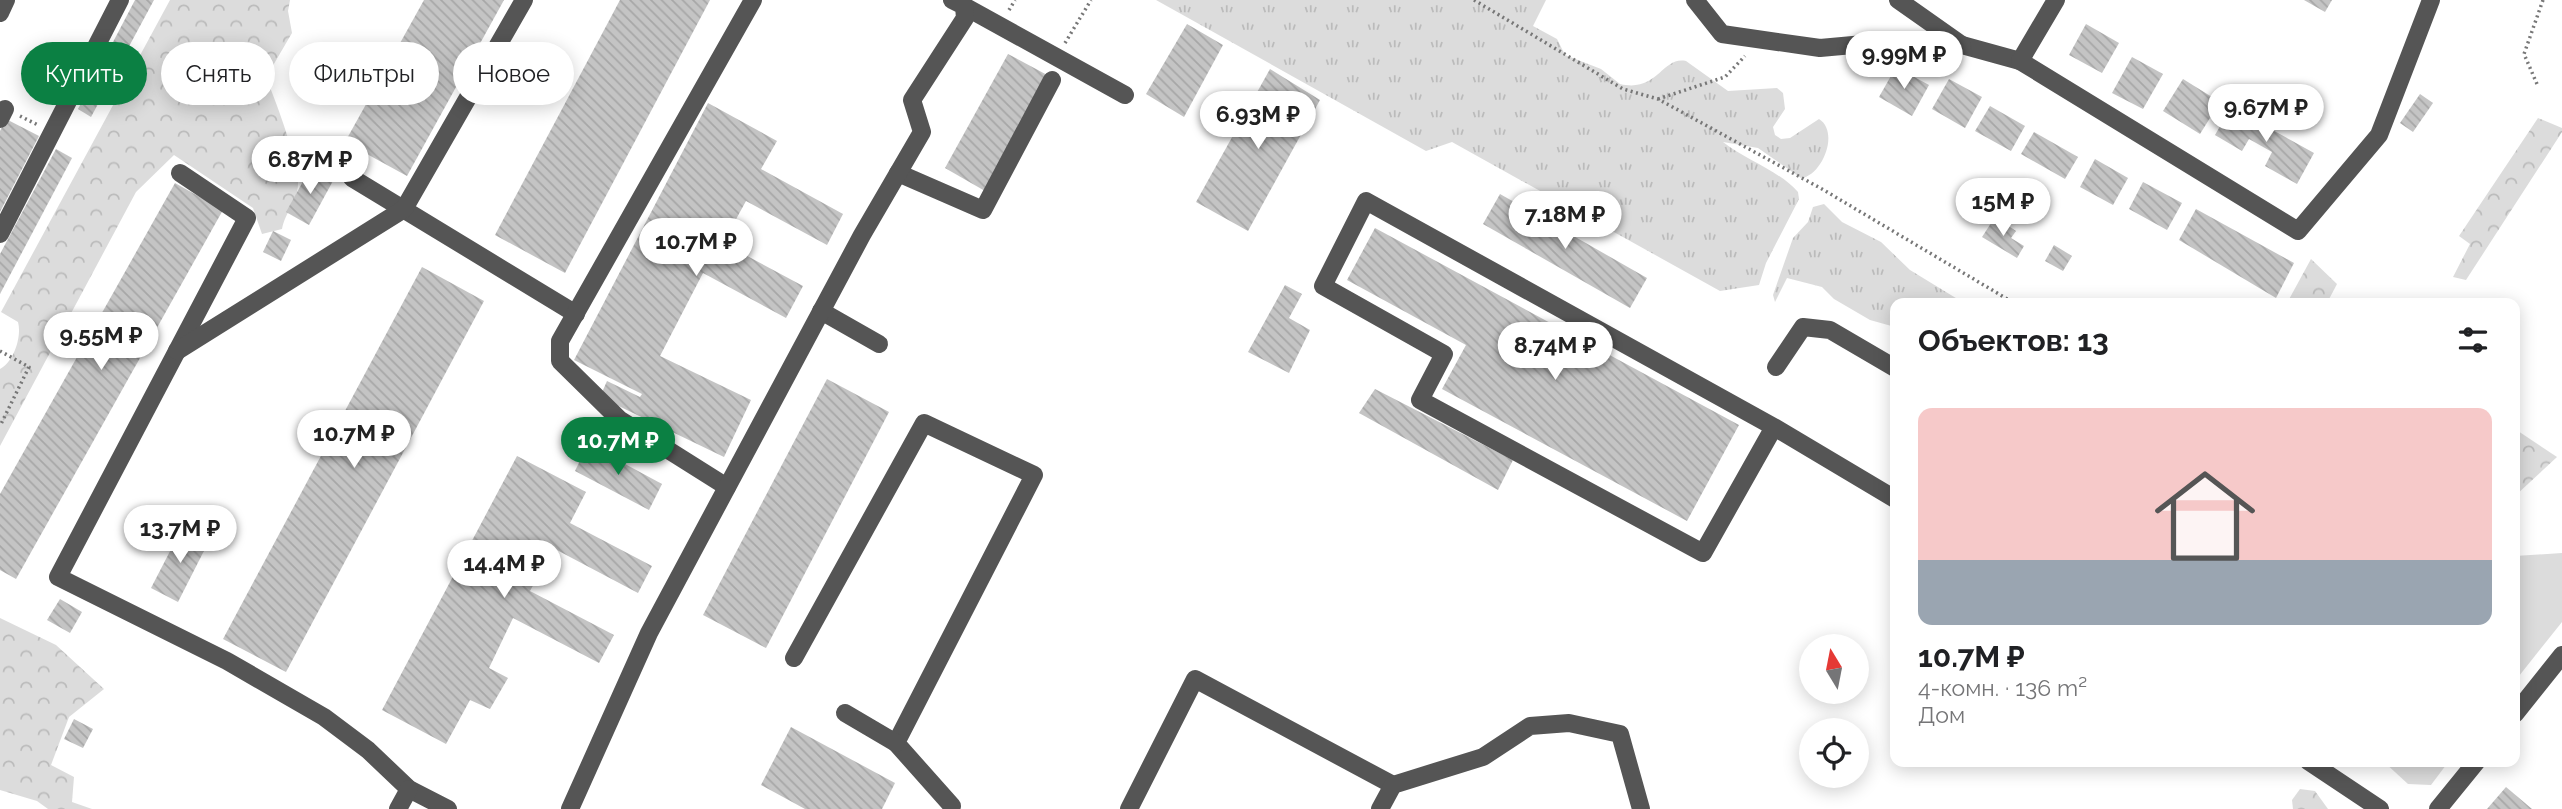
<!DOCTYPE html>
<html lang="ru">
<head>
<meta charset="utf-8">
<style>
	:root { --surface:#fff; --page:#f2f2f2; --text:#202124; --muted:#757577; --line:#e0e0e0; --accent:#0b8043 }
	body { margin:0; font-family:Raleway,sans-serif; background:var(--page); color:var(--text); height:100vh; display:flex; flex-direction:column; font-size:26px; white-space:nowrap }
	* { box-sizing:border-box; margin:0 }
	p { font-size:23px; color:var(--muted) }
	.icon { flex:none; width:38px; height:38px; fill:none; stroke:currentColor; stroke-width:2; stroke-linecap:round; stroke-linejoin:round }
	.map { position:relative; flex:1; overflow:hidden }
	.details { position:absolute; left:1890px; top:298px; width:630px; height:469px; display:flex; flex-direction:column; background:var(--surface); border-radius:14px; box-shadow:0 4px 18px #0003 }
	.details>* { flex:none }
	.top-card { position:absolute; left:21px; top:42px; width:665px; height:63px; display:flex; gap:14px }
	.needle { width:46px; rotate:350deg }
	.buttons { position:absolute; left:1799px; top:634px; display:grid; gap:14px }
	.buttons a { display:grid; place-items:center; width:70px; height:70px; border-radius:50%; background:var(--surface); box-shadow:0 4px 18px #0003; font-size:35px }
	.price { position:absolute; translate:-50% -60px; padding:0 16px; border-radius:24px; background:#fff; color:#222; font-size:23px; line-height:46px; filter:drop-shadow(0 2px 4px #0008) }
	.price::after { content:''; position:absolute; left:50%; top:42px; width:21px; height:16px; margin-left:-10px; background:inherit; clip-path:polygon(0 0,100% 0,50% 100%) }
	.price.selected { background:var(--accent); color:#fff }
	ul { padding:0; list-style:none }
	li { display:grid; align-content:center; gap:14px; height:371px; padding:0 28px }
	li+li { border-top:2px solid var(--line) }
	li span { display:grid; place-items:center; height:217px; border-radius:14px; color:#555 }
	li>.icon { margin-inline-start:auto }
	span .icon { width:126px; height:126px; fill:#fffc; stroke-width:1 }
	li b { font-size:30px }
	h2 { display:flex; justify-content:space-between; align-items:center; height:84px; padding:0 28px; font-size:30px }
	.tag { padding:0 24px; border-radius:32px; background:var(--surface); box-shadow:0 4px 18px #0003; font-size:24px; line-height:63px }
	.tag.selected { background:var(--accent); color:#fff }
	.map>svg:first-child { display:block }
	.grass { fill:url(#grass-tufts) }
	.forest { fill:url(#forest-crowns) }
	.pitch { fill:#dcdcdc }
	.building { fill:url(#building-back-hatch) }
	.lines { fill:none; stroke-linecap:round; stroke-linejoin:round }
	.path { stroke:#777; stroke-width:3.5; stroke-dasharray:2 3.5; stroke-linecap:butt }
	.minor { stroke:#555; stroke-width:18 }
</style>
</head>
<body>
<div class="map">
<svg width="2562" height="809" viewBox="0 0 2562 809">
	<defs>
		<pattern id="grass-tufts" width="24" height="20" patternUnits="userSpaceOnUse" patternTransform="scale(1.75)"><rect width="24" height="20" fill="#dcdcdc"/><path d="M3 7l-1-3M5 7V3M7 7l1-3M15 17l-1-3M17 17v-4M19 17l1-3" fill="none" stroke="#bbb"/></pattern>
		<pattern id="forest-crowns" width="20" height="18" patternUnits="userSpaceOnUse" patternTransform="scale(1.75)"><rect width="20" height="18" fill="#dcdcdc"/><path d="M2 6a3 3 0 1 1 6 0M12 15a3 3 0 1 1 6 0" fill="none" stroke="#bbb"/></pattern>
		<pattern id="building-back-hatch" width="6" height="6" patternUnits="userSpaceOnUse" patternTransform="scale(1.75)"><rect width="6" height="6" fill="#c4c4c4"/><path d="M-1 5l2 2M0 0l6 6M5-1l2 2" fill="none" stroke="#a7a7a7"/></pattern>
	</defs>
	<rect width="100%" height="100%" fill="#fff"/>
	<g class="grass">
		<path d="M 1156,0 L 1546,0 L 1533,26 L 1557,39 L 1565,55 L 1601,69 L 1620,84 C 1658,93 1662,56 1686,61 L 1728,91 L 1777,88 L 1783,93 L 1785,109 L 1773,127 L 1775,135 L 1781,139 L 1790,138 L 1819,119 C 1840,132 1822,176 1801,178 L 1758,148 L 1723,142 C 1746,160 1781,172 1798,192 L 1799,199 L 1766,263 L 1759,285 L 1720,291 L 1452,142 L 1426,151 Z"/>
		<polygon points="1824,204 1842,222 1881,242 1910,270 1964,303 1895,303 1895,327 1870,320 1834,299 1822,287 1787,278 1775,302 1773,295 1793,238 1808,222 1813,207"/>
	</g>
	<g class="forest">
		<path d="M 170,0 L 290,0 L 288,11 L 292,33 L 268,74 L 269,85 C 277,104 299,165 298,184 C 298,201 285,212 282,229 L 262,234 L 253,208 L 174,155 L 136,192 L 0,446 L 0,369 C 14,362 22,336 18,322 L 1,312 Z"/>
		<polygon points="2538,118 2562,128 2562,132 2466,280 2453,277 2470,244 2459,236"/>
		<polygon points="2311,259 2337,284 2327,303 2287,303"/>
		<polygon points="2515,429 2557,457 2516,495 2515,494"/>
		<polygon points="0,618 56,645 104,689 69,717 51,765 74,777 72,802 92,809 48,809 37,801 0,790"/>
		<polygon points="2300,789 2315,791 2328,809 2293,809 2292,800"/>
	</g>
	<g class="pitch">
		<polygon points="2562,553 2562,622 2515,681 2515,556"/>
		<polygon points="2383,761 2449,761 2431,785 2408,784"/>
	</g>
	<g class="building">
		<polygon points="135,0 154,0 91,117 78,109"/>
		<polygon points="424,0 504,0 407,176 345,142"/>
		<polygon points="620,0 710,0 565,273 495,235"/>
		<polygon points="2304,0 2332,0 2325,12"/>
		<polygon points="1187,24 1223,45 1184,117 1146,94"/>
		<polygon points="2086,24 2119,43 2102,73 2069,55"/>
		<polygon points="1008,54 1049,76 985,191 945,168"/>
		<polygon points="2132,57 2163,74 2143,109 2112,93"/>
		<polygon points="1896,67 1929,85 1912,116 1879,97"/>
		<polygon points="1270,69 1320,100 1248,231 1196,202"/>
		<polygon points="1949,79 1982,97 1965,128 1932,109"/>
		<polygon points="2183,79 2220,102 2200,134 2163,111"/>
		<polygon points="2420,94 2433,103 2413,132 2400,123"/>
		<polygon points="708,103 777,141 761,169 843,214 827,245 746,201 723,243 803,286 786,318 703,273 660,356 751,400 724,457 600,397 607,381 640,397 642,394 574,360"/>
		<polygon points="1990,106 2025,126 2011,151 1975,131"/>
		<polygon points="2231,107 2314,153 2297,184 2265,166 2272,152 2249,139 2242,151 2215,135"/>
		<polygon points="6,119 39,136 0,212 0,131"/>
		<polygon points="2034,132 2078,157 2065,179 2021,154"/>
		<polygon points="56,149 72,158 0,294 0,254"/>
		<polygon points="2095,159 2128,178 2113,205 2080,187"/>
		<polygon points="311,167 334,179 309,225 286,212"/>
		<polygon points="2143,182 2182,203 2167,230 2129,209"/>
		<polygon points="175,183 223,210 16,579 0,570 0,494"/>
		<polygon points="1500,194 1647,278 1630,308 1483,224"/>
		<polygon points="2196,209 2294,263 2276,298 2179,240"/>
		<polygon points="1995,217 2016,231 2011,238 2024,246 2017,258 1982,237"/>
		<polygon points="1375,228 1739,425 1687,521 1442,389 1466,345 1347,280"/>
		<polygon points="273,231 291,240 281,261 263,252"/>
		<polygon points="2054,245 2072,256 2063,271 2045,261"/>
		<polygon points="422,267 484,301 286,672 223,639"/>
		<polygon points="1285,285 1302,294 1289,318 1310,330 1289,373 1248,352"/>
		<polygon points="827,379 889,412 766,648 703,615"/>
		<polygon points="1375,389 1513,460 1498,490 1359,413"/>
		<polygon points="588,444 662,484 649,510 575,471"/>
		<polygon points="517,456 586,492 570,523 652,566 638,593 553,548 530,591 614,635 599,663 513,618 489,668 508,678 490,709 470,700 446,744 382,710"/>
		<polygon points="182,528 209,541 178,602 151,588"/>
		<polygon points="60,599 82,612 70,633 47,620"/>
		<polygon points="74,719 93,729 83,748 64,739"/>
		<polygon points="791,727 895,783 882,809 805,809 761,785"/>
		<polygon points="2506,787 2532,809 2487,809"/>
	</g>
	<g class="lines">
		<g class="path">
			<polyline points="1474,0 1623,89 1658,99 1822,189 2014,303"/>
			<polyline points="1009,10 1015,0"/>
			<polyline points="1065,43 1091,0"/>
			<polyline points="2537,84 2524,54 2543,0"/>
			<polyline points="1658,99 1725,77 1745,56"/>
			<polyline points="20,116 38,125"/>
			<polyline points="0,351 29,367 0,426"/>
		</g>
		<g class="minor">
			<polyline points="1695,0 1722,34 1820,48 1897,41 1962,45 2020,61"/>
			<polyline points="1898,0 1962,45"/>
			<polyline points="2056,0 2020,61 2298,231 2379,135 2431,0"/>
			<polyline points="964,6 1125,95"/>
			<polyline points="0,13 6,0"/>
			<polyline points="0,119 5,109"/>
			<polyline points="180,173 247,218 58,577 227,661 324,717 368,750 409,789 448,809"/>
			<polyline points="898,173 983,210 1052,80"/>
			<polyline points="352,178 576,314"/>
			<polyline points="0,234 120,0"/>
			<polyline points="821,311 879,344"/>
			<polyline points="177,351 404,209 524,0"/>
			<polyline points="1776,367 1803,327 1830,330 1895,368"/>
			<polyline points="1774,427 1703,553 1420,400 1444,354 1323,286 1366,201 1774,427 1895,499"/>
			<polyline points="727,487 619,419 560,361 560,341 753,0"/>
			<polyline points="794,658 924,423 1034,475 896,743 952,806"/>
			<polyline points="845,713 896,743"/>
			<polyline points="2515,714 2562,655"/>
			<polyline points="2308,761 2380,809"/>
			<polyline points="398,809 409,789"/>
			<polyline points="570,809 649,633 862,235 922,132 912,100 965,18 964,6 952,0"/>
			<polyline points="1129,809 1195,679 1393,785"/>
			<polyline points="1380,809 1393,785 1483,757 1530,726 1569,723 1620,734 1641,809"/>
			<polyline points="2438,809 2477,761"/>
		</g>
	</g>
</svg>
<div class="buttons">
<a><svg class="needle" viewBox="-14 -14 28 28"><path d="M0-13l5 13h-10z" fill="#e53935"/><path d="M0 13l5-13h-10z" fill="#757577"/></svg></a>
<a><svg class="icon" aria-label="locate" viewBox="0 0 24 24"><circle cx="12" cy="12" r="6"/><path d="M12 2v4M12 18v4M2 12h4M18 12h4"/></svg></a>
</div>
<b class="price" style="left:1904px;top:91px">9.99M ₽</b>
<b class="price" style="left:2266px;top:144px">9.67M ₽</b>
<b class="price" style="left:1258px;top:151px">6.93M ₽</b>
<b class="price" style="left:310px;top:196px">6.87M ₽</b>
<b class="price" style="left:2003px;top:238px">15M ₽</b>
<b class="price" style="left:1565px;top:251px">7.18M ₽</b>
<b class="price" style="left:696px;top:278px">10.7M ₽</b>
<b class="price" style="left:101px;top:372px">9.55M ₽</b>
<b class="price" style="left:1555px;top:382px">8.74M ₽</b>
<b class="price" style="left:354px;top:470px">10.7M ₽</b>
<b class="price selected" style="left:618px;top:477px">10.7M ₽</b>
<b class="price" style="left:180px;top:565px">13.7M ₽</b>
<b class="price" style="left:504px;top:600px">14.4M ₽</b>
<div class="top-card">
<a class="tag selected">Купить</a>
<a class="tag">Снять</a>
<a class="tag">Фильтры</a>
<a class="tag">Новое</a>
</div>
<section class="details">
<h2>Объектов: 13<svg class="icon" aria-label="filters" viewBox="0 0 24 24"><path d="M4 7h16M4 17h16"/><circle cx="9" cy="7" r="2"/><circle cx="15" cy="17" r="2"/></svg></h2>
<ul>
<li><span style="background:linear-gradient(#f6c9c9 70%,#9aa5b1 0)"><svg class="icon" aria-label="home" viewBox="0 0 24 24"><path d="M3 11l9-7 9 7M6 9v11h12V9"/></svg></span><div><b>10.7M ₽</b><p>4-комн. · 136 m²</p><p>Дом</p></div></li>
</ul>
</section>
</div>
</body>
</html>
